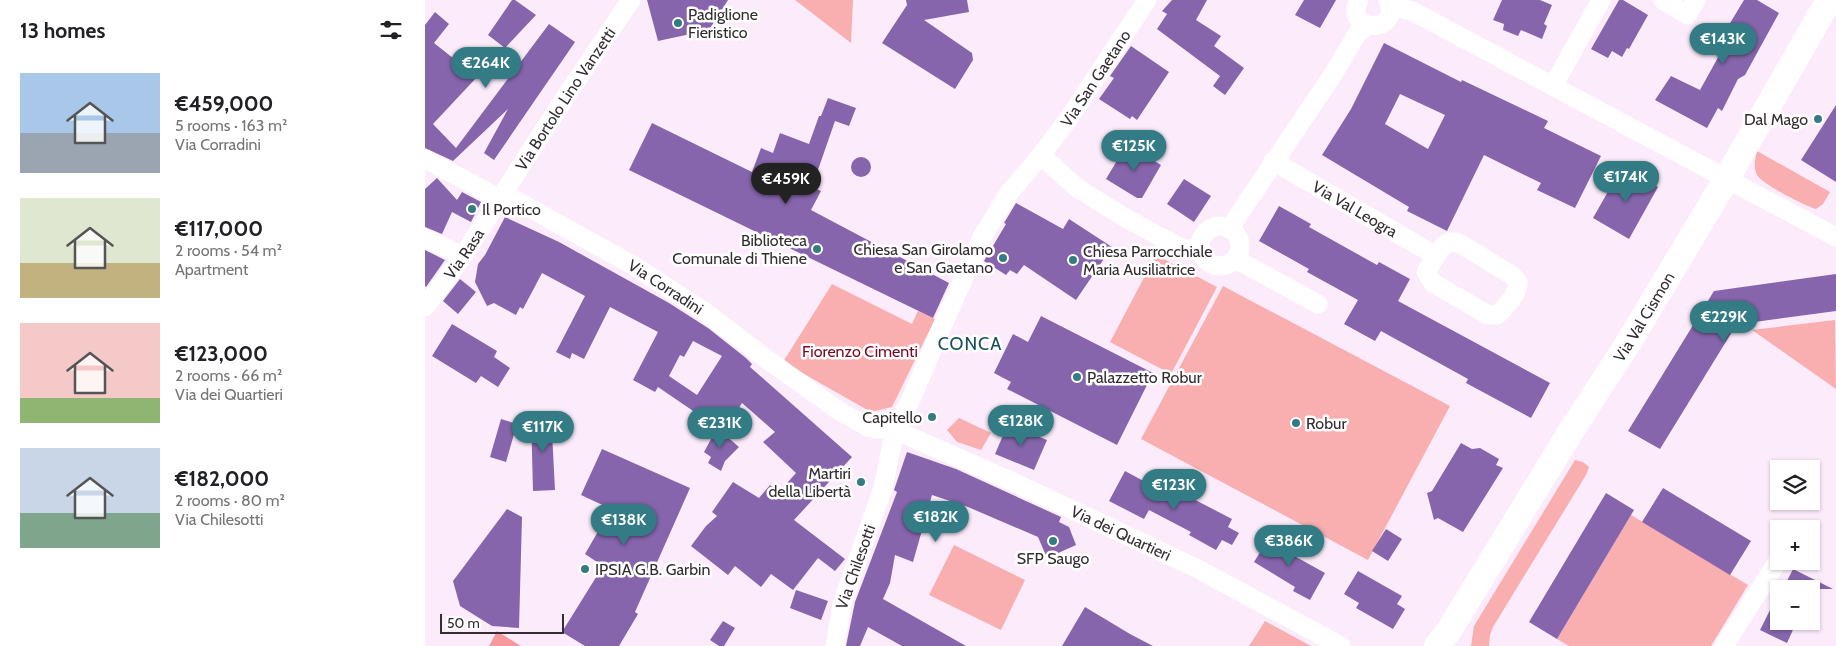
<!DOCTYPE html>
<html lang="en">
<head>
<meta charset="utf-8">
<style>
	:root { --surface:#fff; --page:#f6f6f6; --text:#202124; --muted:#757577; --accent:#347c85 }
	body { margin:0; font-family:Cabin,sans-serif; background:var(--page); color:var(--text); height:100vh; display:flex; flex-direction:column; font-size:19px; white-space:nowrap }
	* { box-sizing:border-box; margin:0 }
	p { font-size:16px; color:var(--muted) }
	.icon { flex:none; width:28px; height:28px; fill:none; stroke:currentColor; stroke-width:2; stroke-linecap:round; stroke-linejoin:round }
	.map { position:relative; flex:1; overflow:hidden }
	.drawer { display:flex; flex-direction:column; background:var(--surface); width:425px }
	.drawer>* { flex:none }
	.tools { position:absolute; left:1345px; top:460px; display:grid; gap:10px }
	.tools a { display:grid; place-items:center; width:50px; height:50px; border-radius:0px; background:var(--surface); box-shadow:0 1px 4px #0004; font-size:25px }
	.scale { position:absolute; left:15px; bottom:12px; width:124px; box-sizing:border-box; padding-left:5px; border:2px solid #332d32; border-top:0; font-size:14px; line-height:18px; white-space:nowrap; color:#332d32; -webkit-text-stroke:4px #fff; paint-order:stroke }
	.price { position:absolute; translate:-50% -42px; padding:0 11px; border-radius:18px; background:var(--accent); color:#fff; font-size:16px; line-height:32px; filter:drop-shadow(0 1px 2px #0008) }
	.price::after { content:''; position:absolute; left:50%; top:30px; width:15px; height:11px; margin-left:-8px; background:inherit; clip-path:polygon(0 0,100% 0,50% 100%) }
	.price.selected { background:#222; color:#fff }
	ul { padding:0; list-style:none }
	li { display:flex; align-items:center; gap:15px; height:125px; padding:0 20px }
	li span { display:grid; place-items:center; flex:none; width:140px; height:100px; border-radius:0px; color:#555 }
	li>.icon { margin-inline-start:auto }
	span .icon { width:60px; height:60px; fill:#fffc; stroke-width:1 }
	li b { font-size:21px }
	h2 { display:flex; justify-content:space-between; align-items:center; height:60px; padding:0 20px; font-size:21px }
	main { display:flex; flex:1; min-height:0 }
	.map>svg:first-child { display:block }
	.green { fill:#f9aeb0 }
	.forest { fill:#f5999c }
	.building { fill:#8665ac; fill-rule:evenodd }
	.lines { fill:none; stroke-linecap:round; stroke-linejoin:round }
	.street { stroke:#fff; stroke-width:19 }
	.secondary { stroke:#fff; stroke-width:26 }
	.poi-dot { fill:#347c85; stroke:#fff; stroke-width:2 }
	.labels { text-anchor:middle; dominant-baseline:central; stroke-width:5; stroke-linejoin:round; paint-order:stroke }
	.poi-label { font-size:16px; fill:#332d32; stroke:#fff; text-anchor:start }
	.street-label { font-size:16px; fill:#332d32; stroke:#fff }
	.park-label { font-size:16px; fill:#780821; stroke:#fff }
	.neighbourhood-label { font-size:18px; letter-spacing:1px; fill:#165258; stroke:#fff }
</style>
</head>
<body>
<main>
<section class="drawer">
<h2>13 homes<svg class="icon" aria-label="filters" viewBox="0 0 24 24"><path d="M4 7h16M4 17h16"/><circle cx="9" cy="7" r="2"/><circle cx="15" cy="17" r="2"/></svg></h2>
<ul>
<li><span style="background:linear-gradient(#a9c7e8 60%,#9aa5b1 0)"><svg class="icon" aria-label="home" viewBox="0 0 24 24"><path d="M3 11l9-7 9 7M6 9v11h12V9"/></svg></span><div><b>€459,000</b><p>5 rooms · 163 m²</p><p>Via Corradini</p></div></li>
<li><span style="background:linear-gradient(#dfe7d0 65%,#c2b280 0)"><svg class="icon" aria-label="home" viewBox="0 0 24 24"><path d="M3 11l9-7 9 7M6 9v11h12V9"/></svg></span><div><b>€117,000</b><p>2 rooms · 54 m²</p><p>Apartment</p></div></li>
<li><span style="background:linear-gradient(#f6c9c9 75%,#8fb573 0)"><svg class="icon" aria-label="home" viewBox="0 0 24 24"><path d="M3 11l9-7 9 7M6 9v11h12V9"/></svg></span><div><b>€123,000</b><p>2 rooms · 66 m²</p><p>Via dei Quartieri</p></div></li>
<li><span style="background:linear-gradient(#c9d6e8 65%,#7fa58c 0)"><svg class="icon" aria-label="home" viewBox="0 0 24 24"><path d="M3 11l9-7 9 7M6 9v11h12V9"/></svg></span><div><b>€182,000</b><p>2 rooms · 80 m²</p><p>Via Chilesotti</p></div></li>
</ul>
</section>
<div class="map">
<svg width="1411" height="646" viewBox="0 0 1411 646">
	<rect width="100%" height="100%" fill="#fcecfb"/>
	<g class="green">
		<polygon points="370,0 428,0 426,43"/>
		<path d="M 1332,151 L 1405,192 L 1398,204 L 1391,209 C 1380,206 1337,184 1332,175 C 1328,167 1330,159 1332,151 Z"/>
		<polygon points="731,255 792,287 746,374 685,342"/>
		<polygon points="407,284 487,324 493,311 510,319 467,407 446,412 358,362"/>
		<polygon points="798,286 1025,406 943,560 716,439"/>
		<polygon points="1410,320 1411,389 1327,330"/>
		<polygon points="534,418 566,433 556,450 532,442 522,430"/>
		<polygon points="1150,460 1158,462 1164,467 1161,475 1068,627 1065,635 1064,646 1046,646 1049,626"/>
		<polygon points="1206,515 1323,585 1286,646 1144,646 1132,639"/>
		<polygon points="529,545 600,580 576,630 504,595"/>
		<polygon points="840,621 886,646 824,646"/>
	</g>
	<polygon class="forest" points="72,631 96,646 64,646"/>
	<g class="building">
		<polygon points="87,0 90,0 111,15 80,48 63,35"/>
		<polygon points="222,0 303,0 284,30 233,41"/>
		<polygon points="481,0 542,0 544,12 499,20 547,53 548,60 530,89 457,43 482,5"/>
		<polygon points="747,0 782,0 771,20 796,36 789,46 819,68 800,95 788,86 795,76 732,29 742,14 737,11"/>
		<polygon points="879,0 911,0 895,28 870,15"/>
		<polygon points="1077,0 1115,0 1127,5 1119,24 1122,26 1117,39 1096,30 1093,36 1078,30 1079,24 1068,20"/>
		<polygon points="1194,0 1198,0 1223,15 1204,49 1202,48 1197,57 1187,51 1183,58 1166,49"/>
		<polygon points="1319,0 1332,0 1354,13 1320,75 1313,79 1297,111 1293,108 1282,128 1230,100 1246,76 1275,90 1296,52 1290,48"/>
		<polygon points="10,12 24,24 9,43 52,77 8,124 31,148 124,24 150,42 69,160 59,153 83,109 28,161 0,148 0,25"/>
		<path d="M 959,43 L 1036,82 L 1037,80 L 1123,121 L 1119,128 L 1176,156 L 1150,208 L 1112,190 L 1116,183 L 1059,155 L 1022,231 L 982,211 L 984,207 L 897,155 L 926,109 ZM 975,94 L 1020,115 L 1003,149 L 960,124 Z"/>
		<polygon points="706,46 744,72 712,120 707,116 705,119 674,99 689,78 685,76"/>
		<polygon points="403,98 431,108 424,126 410,121 387,187 396,191 386,210 524,283 508,318 204,170 227,123 327,172 336,148 348,153 355,133 384,144 394,116 396,116"/>
		<polygon points="1411,105 1411,182 1376,160"/>
		<polygon points="702,144 736,165 717,198 712,198 681,179"/>
		<circle cx="436" cy="167" r="10"/>
		<polygon points="1197,167 1233,187 1204,239 1168,218"/>
		<polygon points="12,178 32,200 37,192 56,202 46,222 27,212 17,234 0,227 0,189"/>
		<polygon points="759,179 786,196 769,222 742,204"/>
		<polygon points="591,203 638,229 644,219 687,247 651,300 599,265 592,274 585,270 581,275 559,261 581,224 579,223"/>
		<polygon points="854,206 886,224 884,227 952,265 954,262 985,279 973,301 1125,383 1106,418 1041,383 1043,379 956,331 950,341 919,324 933,300 882,272 884,269 834,241"/>
		<path d="M 80,217 L 134,242 L 244,303 L 283,328 L 321,358 L 327,364 L 325,367 L 427,457 L 369,520 L 420,559 L 410,571 L 393,558 L 368,590 L 346,574 L 336,587 L 310,566 L 303,575 L 266,546 L 281,526 L 292,516 L 287,512 L 308,482 L 334,498 L 345,485 L 354,492 L 371,473 L 338,442 L 350,432 L 317,403 L 299,432 L 233,387 L 230,392 L 208,380 L 233,332 L 185,307 L 159,359 L 147,353 L 145,359 L 131,352 L 160,296 L 117,273 L 98,309 L 95,307 L 91,315 L 69,303 L 62,306 L 50,282 L 53,264 L 60,255 ZM 268,341 L 297,356 L 272,395 L 244,376 L 255,355 L 259,357 Z"/>
		<polygon points="0,250 20,260 1,287 0,286"/>
		<polygon points="1411,274 1411,311 1315,324 1310,327 1235,449 1203,431 1289,291"/>
		<polygon points="35,279 51,292 33,314 18,301"/>
		<polygon points="616,316 728,373 692,445 582,389 586,382 569,373 588,334 603,342"/>
		<polygon points="27,324 72,351 69,357 85,368 73,387 56,376 51,383 7,356"/>
		<polygon points="126,413 130,490 108,491 106,415"/>
		<polygon points="76,419 92,424 81,462 65,457"/>
		<polygon points="583,424 622,440 609,470 570,454"/>
		<polygon points="292,428 314,447 300,461 296,471 283,463 286,457 279,452"/>
		<polygon points="1036,443 1047,449 1055,448 1074,459 1071,465 1078,468 1038,532 1013,518 1009,520 1002,493 1007,491"/>
		<polygon points="177,449 265,488 210,612 213,614 194,646 160,646 137,632 178,566 160,554 186,509 156,495"/>
		<polygon points="482,452 531,469 636,517 634,522 644,527 651,545 622,558 613,537 543,507 507,495 488,562 470,555 465,583 458,599 541,646 477,646 443,627 435,646 421,646 430,602 472,492 469,490"/>
		<polygon points="700,471 750,498 753,491 807,519 803,527 814,533 807,545 797,540 791,550 764,535 766,532 724,510 719,519 684,501"/>
		<polygon points="1238,488 1326,541 1305,575 1217,522"/>
		<polygon points="1181,493 1209,510 1132,639 1104,622"/>
		<polygon points="82,509 97,517 94,628 67,626 35,606 28,581"/>
		<polygon points="961,529 977,539 963,561 947,551"/>
		<polygon points="847,533 869,546 864,553 900,573 885,600 868,591 870,587 829,562"/>
		<polygon points="1368,569 1408,589 1358,589"/>
		<polygon points="933,571 977,596 972,604 980,609 968,629 931,608 934,603 919,594"/>
		<polygon points="371,590 403,601 396,620 365,608"/>
		<polygon points="1354,592 1354,621 1372,621 1362,643 1335,630"/>
		<polygon points="660,607 705,634 728,646 637,646"/>
		<polygon points="298,621 310,628 299,646 294,646 285,640"/>
	</g>
	<g class="lines">
		<g class="street">
			<path d="M 934,0 C 917,33 978,35 963,0"/>
			<polyline points="1238,0 1262,15 1271,0"/>
			<polyline points="965,5 987,11 1411,237"/>
			<polyline points="1128,86 1176,0"/>
			<polyline points="616,155 652,188 704,220 758,249 775,249"/>
			<path id="s1" d="M 0,159 L 75,199 L 92,201 L 211,267 L 280,312 L 340,358 L 416,412 L 434,422 L 445,428 L 470,430 L 588,482 L 771,568 L 916,646"/>
			<path id="s2" d="M 848,161 L 1011,256 L 1001,272 L 1008,283 L 1063,315 L 1072,315 C 1081,306 1093,295 1093,282 L 1088,276 L 1034,243 C 1021,239 1017,247 1011,256"/>
			<circle cx="795" cy="246" r="20"/>
			<polyline points="804,229 907,76 932,34 943,25"/>
			<polyline points="0,238 38,256"/>
			<polyline points="810,259 893,304"/>
			<path id="s3" d="M 0,307 L 38,256 L 143,93 L 206,0"/>
			<path id="s4" d="M 410,646 L 417,604 L 458,488 L 470,430 L 487,397 L 516,329 L 556,239 L 584,193 L 616,155 L 642,121 L 722,0"/>
			<polyline points="1299,646 1354,559"/>
		</g>
		<path class="secondary" id="s5" d="M 1012,646 L 1025,629 L 1146,431 L 1202,345 L 1302,178 L 1404,0"/>
	</g>
	<g class="poi-dot">
		<circle cx="253" cy="23" r="5"/>
		<circle cx="1393" cy="119" r="5"/>
		<circle cx="47" cy="209" r="5"/>
		<circle cx="392" cy="249" r="5"/>
		<circle cx="578" cy="258" r="5"/>
		<circle cx="648" cy="260" r="5"/>
		<circle cx="652" cy="377" r="5"/>
		<circle cx="507" cy="417" r="5"/>
		<circle cx="871" cy="423" r="5"/>
		<circle cx="436" cy="482" r="5"/>
		<circle cx="628" cy="541" r="5"/>
		<circle cx="160" cy="569" r="5"/>
	</g>
	<g class="labels">
		<g class="poi-label">
			<text x="263" y="14">Padiglione<tspan x="263" dy="18">Fieristico</tspan></text>
			<text x="1383" y="119" text-anchor="end">Dal Mago</text>
			<text x="57" y="209">Il Portico</text>
			<text x="382" y="240" text-anchor="end">Biblioteca<tspan x="382" dy="18">Comunale di Thiene</tspan></text>
			<text x="568" y="249" text-anchor="end">Chiesa San Girolamo<tspan x="568" dy="18">e San Gaetano</tspan></text>
			<text x="658" y="251">Chiesa Parrocchiale<tspan x="658" dy="18">Maria Ausiliatrice</tspan></text>
			<text x="662" y="377">Palazzetto Robur</text>
			<text x="497" y="417" text-anchor="end">Capitello</text>
			<text x="881" y="423">Robur</text>
			<text x="426" y="473" text-anchor="end">Martiri<tspan x="426" dy="18">della Libertà</tspan></text>
			<text x="628" y="558" text-anchor="middle">SFP Saugo</text>
			<text x="170" y="569">IPSIA G.B. Garbin</text>
		</g>
		<g class="street-label">
			<text stroke="none"><textPath href="#s4" startOffset="632">Via San Gaetano</textPath></text>
			<text stroke="none"><textPath href="#s3" startOffset="251">Via Bortolo Lino Vanzetti</textPath></text>
			<text stroke="none"><textPath href="#s2" startOffset="95">Via Val Leogra</textPath></text>
			<text stroke="none"><textPath href="#s3" startOffset="66">Via Rasa</textPath></text>
			<text stroke="none"><textPath href="#s1" startOffset="274">Via Corradini</textPath></text>
			<text stroke="none"><textPath href="#s5" startOffset="389">Via Val Cismon</textPath></text>
			<text stroke="none"><textPath href="#s1" startOffset="796">Via dei Quartieri</textPath></text>
			<text stroke="none"><textPath href="#s4" startOffset="82">Via Chilesotti</textPath></text>
		</g>
		<g class="park-label">
			<text x="435" y="351">Fiorenzo Cimenti</text>
		</g>
		<g class="neighbourhood-label">
			<text x="545" y="344">CONCA</text>
		</g>
	</g>
</svg>
<div class="tools">
<a><svg class="icon" aria-label="layers" viewBox="0 0 24 24"><path d="M12 4l9 5-9 5-9-5zM3 14l9 5 9-5"/></svg></a>
<a>+</a>
<a>−</a>
</div>
<div class="scale">50 m</div>
<b class="price" style="left:1298px;top:65px">€143K</b>
<b class="price" style="left:61px;top:89px">€264K</b>
<b class="price" style="left:709px;top:172px">€125K</b>
<b class="price" style="left:1201px;top:203px">€174K</b>
<b class="price selected" style="left:361px;top:205px">€459K</b>
<b class="price" style="left:1299px;top:343px">€229K</b>
<b class="price" style="left:596px;top:447px">€128K</b>
<b class="price" style="left:295px;top:449px">€231K</b>
<b class="price" style="left:118px;top:453px">€117K</b>
<b class="price" style="left:749px;top:511px">€123K</b>
<b class="price" style="left:511px;top:543px">€182K</b>
<b class="price" style="left:199px;top:546px">€138K</b>
<b class="price" style="left:864px;top:567px">€386K</b>
</div>
</main>
</body>
</html>
